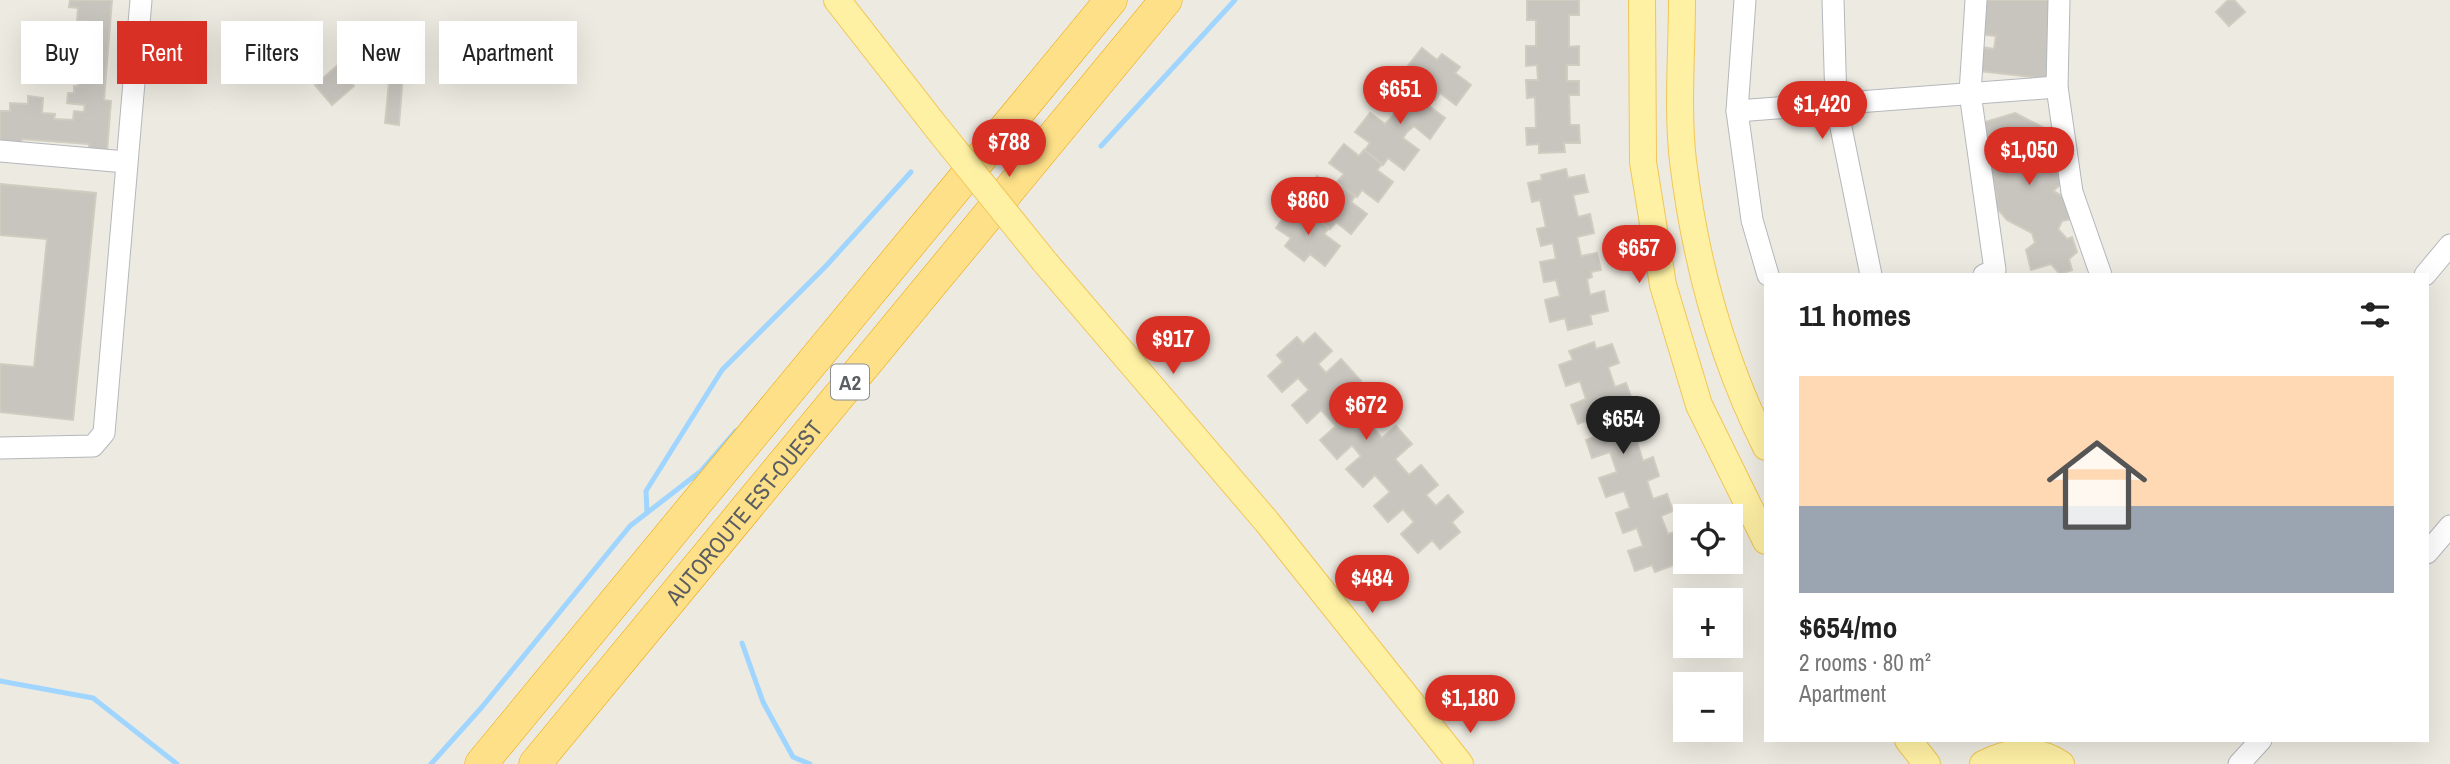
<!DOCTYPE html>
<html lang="en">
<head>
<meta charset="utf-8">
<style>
	:root { --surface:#fff; --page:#f6f6f6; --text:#222; --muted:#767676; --accent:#d93025 }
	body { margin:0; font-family:"Archivo Narrow",sans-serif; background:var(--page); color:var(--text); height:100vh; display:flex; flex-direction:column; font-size:26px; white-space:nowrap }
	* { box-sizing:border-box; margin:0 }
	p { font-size:23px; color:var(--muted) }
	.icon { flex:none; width:38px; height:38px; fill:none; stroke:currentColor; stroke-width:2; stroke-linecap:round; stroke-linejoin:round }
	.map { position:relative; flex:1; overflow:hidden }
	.details { position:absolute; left:1764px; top:273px; width:665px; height:469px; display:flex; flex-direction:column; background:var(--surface); border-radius:0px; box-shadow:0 7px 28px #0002 }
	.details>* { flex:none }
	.guide { position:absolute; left:21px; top:21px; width:665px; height:63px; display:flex; gap:14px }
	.fabs { position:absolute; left:1673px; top:504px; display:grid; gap:14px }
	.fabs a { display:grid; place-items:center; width:70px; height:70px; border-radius:0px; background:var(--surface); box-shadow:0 7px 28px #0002; font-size:35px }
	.price { position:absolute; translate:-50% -60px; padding:0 16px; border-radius:24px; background:var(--accent); color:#fff; font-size:23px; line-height:46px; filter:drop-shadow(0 2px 4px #0008) }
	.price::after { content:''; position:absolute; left:50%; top:42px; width:21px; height:16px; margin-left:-10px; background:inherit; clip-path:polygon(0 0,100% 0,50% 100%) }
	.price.on { background:#222; color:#fff }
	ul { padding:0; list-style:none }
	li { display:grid; align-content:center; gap:14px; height:371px; padding:0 35px }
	li span { display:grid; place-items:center; height:217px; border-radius:0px; color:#555 }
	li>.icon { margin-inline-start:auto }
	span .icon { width:126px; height:126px; fill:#fffc; stroke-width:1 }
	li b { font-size:30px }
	h2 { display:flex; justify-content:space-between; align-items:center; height:84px; padding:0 35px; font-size:30px }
	.pill { padding:0 24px; border-radius:0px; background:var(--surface); box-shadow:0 7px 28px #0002; font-size:24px; line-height:63px }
	.pill.on { background:var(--accent); color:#fff }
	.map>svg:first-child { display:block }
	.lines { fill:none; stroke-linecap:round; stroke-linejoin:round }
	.stream { stroke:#9fd5ff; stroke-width:5 }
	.building { fill:#c8c4be; stroke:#d1ccc0; stroke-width:2 }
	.minor-casing { stroke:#b4b7bc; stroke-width:23 }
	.major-casing { stroke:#f1c656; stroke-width:28 }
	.highway-casing { stroke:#eea400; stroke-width:33 }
	.minor { stroke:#fff; stroke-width:21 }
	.major { stroke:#fff1a4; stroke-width:26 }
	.highway { stroke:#fde088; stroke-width:32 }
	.major-bridge-casing { stroke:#f1c656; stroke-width:28; stroke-linecap:butt }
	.major-bridge { stroke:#fff1a4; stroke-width:26 }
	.labels { text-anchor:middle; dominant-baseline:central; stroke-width:5; stroke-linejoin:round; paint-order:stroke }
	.shield { fill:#fff; stroke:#8c8e91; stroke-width:2 }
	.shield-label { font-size:21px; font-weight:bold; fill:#5a5d62 }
	.street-label { font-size:23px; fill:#5a5d62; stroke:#fff }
</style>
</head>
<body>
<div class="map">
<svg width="2450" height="764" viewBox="0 0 2450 764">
	<rect width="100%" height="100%" fill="#edeae1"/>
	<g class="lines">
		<g class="stream">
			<polyline points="1101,146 1235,0"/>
			<polyline points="647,513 646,491 722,370 826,266 911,172"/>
			<polyline points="742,643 763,702 793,757 810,764"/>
			<polyline points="0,681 93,698 177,764"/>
			<polyline points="431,764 482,707 630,526 701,471 736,431"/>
		</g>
	</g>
	<g class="building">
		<polygon points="70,0 112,0 104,100 111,101 107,151 89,150 89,144 22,139 21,142 0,141 0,111 10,111 10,103 28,104 28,96 43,98 42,113 55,114 54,119 73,120 74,111 84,112 85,105 67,103 68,93 74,93 74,86 78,86 81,51 66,50 67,34 76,35 76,29 86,29 87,21 77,21 78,8 69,7"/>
		<polygon points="1527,0 1579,0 1579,15 1569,15 1569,47 1579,46 1579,65 1567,65 1567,81 1579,81 1579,95 1569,95 1570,125 1579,125 1580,143 1564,143 1565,152 1539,153 1539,144 1527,145 1526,128 1536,128 1535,97 1527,98 1526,80 1538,80 1537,65 1526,66 1526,46 1536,46 1536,20 1527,20"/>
		<polygon points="1982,0 2053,0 2049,79 1980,71 1982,47 1994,49 1996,36 1978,34"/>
		<polygon points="2228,0 2234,0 2245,12 2229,26 2216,12"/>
		<polygon points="1422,48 1437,60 1442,54 1460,67 1455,73 1471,85 1456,105 1440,93 1435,100 1416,86 1422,78 1407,67"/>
		<polygon points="337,66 354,86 332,105 315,85"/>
		<polygon points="390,72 403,73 399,125 385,123"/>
		<polygon points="1396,81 1411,93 1416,87 1433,100 1429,106 1445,118 1430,139 1414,126 1407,132 1403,138 1419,150 1404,170 1388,158 1383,165 1364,151 1370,143 1355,132 1370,113 1385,124 1390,119 1396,111 1381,100"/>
		<polygon points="2015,113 2050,131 2054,147 2042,158 2058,171 2062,183 2053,191 2064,197 2071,219 2062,221 2058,229 2067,239 2072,237 2077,252 2069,259 2072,270 2060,274 2051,264 2031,270 2026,250 2035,243 2032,233 2007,220 1993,204 1997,197 1979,124"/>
		<polygon points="1344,144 1359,156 1364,150 1382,164 1377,170 1393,182 1378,202 1362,190 1357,197 1337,182 1344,174 1329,163"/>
		<polygon points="1566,169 1568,178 1584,175 1588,192 1573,195 1578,217 1590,214 1594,233 1577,237 1581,256 1597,253 1601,270 1591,272 1592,277 1587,279 1590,295 1604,291 1608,311 1590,315 1592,324 1568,330 1565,318 1550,322 1545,300 1560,296 1556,280 1544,282 1540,262 1556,259 1553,243 1541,246 1537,229 1546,227 1540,200 1532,202 1528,183 1542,180 1541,175"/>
		<polygon points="1317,176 1333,188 1337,183 1355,196 1351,202 1367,214 1351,234 1336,222 1330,229 1311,214 1317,207 1303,195"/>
		<polygon points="0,184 96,193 73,420 0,412 0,364 34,367 47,239 0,235"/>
		<polygon points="1291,208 1307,220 1311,214 1329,228 1324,234 1340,246 1325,266 1310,254 1304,261 1285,246 1291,238 1276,228"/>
		<polygon points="1315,333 1332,351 1318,364 1326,373 1341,359 1361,381 1344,396 1355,409 1371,395 1388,415 1374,429 1382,438 1396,426 1412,444 1395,459 1409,475 1421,465 1438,485 1426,495 1436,506 1448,495 1463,512 1452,522 1460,532 1440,549 1432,540 1418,553 1401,534 1414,522 1403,509 1388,522 1374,506 1390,492 1375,475 1363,487 1346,469 1361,456 1352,445 1337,459 1320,440 1336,426 1321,410 1307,423 1292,405 1309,390 1298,378 1282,392 1268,376 1283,362 1277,355 1297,337 1303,344"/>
		<polygon points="1594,342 1596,349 1612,344 1619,363 1608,367 1615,387 1626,383 1633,402 1619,407 1625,425 1640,419 1647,439 1637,442 1643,461 1653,457 1659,476 1647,481 1653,499 1667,494 1673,511 1661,516 1668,534 1681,530 1685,541 1685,550 1673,555 1677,564 1655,572 1652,565 1635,571 1628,551 1643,546 1637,528 1623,533 1616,513 1630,508 1624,491 1606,497 1599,478 1617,472 1610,452 1592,458 1586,440 1599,435 1593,418 1578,424 1571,405 1586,399 1580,381 1566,386 1559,365 1573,360 1569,351"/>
	</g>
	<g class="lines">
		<defs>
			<g id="minor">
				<polyline points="1745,0 1737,111 1752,220 1768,275"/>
				<polyline points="1833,0 1836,103 1871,275"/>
				<polyline points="1976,0 1970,93 1995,270 1984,275"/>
				<polyline points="2059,0 2057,87 2072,192 2101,275"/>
				<polyline points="1737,111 2057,87"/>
				<polyline points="0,151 126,162"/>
				<polyline points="2425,275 2450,245"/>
				<polyline points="0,448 93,446 104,433 141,0"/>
				<polyline points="2427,553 2450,526"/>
				<polyline points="2239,764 2261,740"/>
			</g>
			<g id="major">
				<polyline points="837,0 937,128"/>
				<polyline points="1642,0 1643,162 1663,285 1699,405 1766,541"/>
				<path d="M 1682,0 C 1682,52 1677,109 1683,161 C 1695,260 1721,357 1766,447"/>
				<polyline points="1044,261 1267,522 1460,764"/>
				<polyline points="1908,740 1927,764"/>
				<path d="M 1983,764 C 2010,750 2036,747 2061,764"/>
			</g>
			<g id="highway">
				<polyline points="481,764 1111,0"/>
				<path id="s1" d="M 535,764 L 1166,0"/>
			</g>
		</defs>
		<use href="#minor" class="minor-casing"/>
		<use href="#major" class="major-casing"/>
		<use href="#highway" class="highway-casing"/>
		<use href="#minor" class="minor"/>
		<use href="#major" class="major"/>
		<use href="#highway" class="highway"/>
		<defs>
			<polyline id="major-bridge" points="937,128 1044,261"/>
		</defs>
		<use href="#major-bridge" class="major-bridge-casing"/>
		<use href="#major-bridge" class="major-bridge"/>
	</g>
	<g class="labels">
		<rect class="shield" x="831" y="364.5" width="38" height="35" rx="5"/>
		<g class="shield-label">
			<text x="850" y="382">A2</text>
		</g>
		<g class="street-label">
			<text stroke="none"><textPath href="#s1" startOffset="327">AUTOROUTE EST-OUEST</textPath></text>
		</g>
	</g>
</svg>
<div class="fabs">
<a><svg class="icon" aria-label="locate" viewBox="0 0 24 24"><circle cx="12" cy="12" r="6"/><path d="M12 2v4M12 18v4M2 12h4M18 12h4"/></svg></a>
<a>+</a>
<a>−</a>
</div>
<b class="price" style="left:1400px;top:126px">$651</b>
<b class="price" style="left:1822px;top:141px">$1,420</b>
<b class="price" style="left:1009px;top:179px">$788</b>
<b class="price" style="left:2029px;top:187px">$1,050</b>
<b class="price" style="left:1308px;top:237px">$860</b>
<b class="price" style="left:1639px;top:285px">$657</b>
<b class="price" style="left:1173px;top:376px">$917</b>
<b class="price" style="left:1366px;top:442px">$672</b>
<b class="price on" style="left:1623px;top:456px">$654</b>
<b class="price" style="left:1372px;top:615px">$484</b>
<b class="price" style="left:1470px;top:735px">$1,180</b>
<div class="guide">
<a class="pill">Buy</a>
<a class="pill on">Rent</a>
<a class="pill">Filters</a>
<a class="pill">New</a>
<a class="pill">Apartment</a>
</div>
<section class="details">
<h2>11 homes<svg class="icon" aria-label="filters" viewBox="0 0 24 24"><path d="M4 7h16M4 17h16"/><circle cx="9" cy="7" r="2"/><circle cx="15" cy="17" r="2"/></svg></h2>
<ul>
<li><span style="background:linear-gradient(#ffd9b3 60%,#9aa5b1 0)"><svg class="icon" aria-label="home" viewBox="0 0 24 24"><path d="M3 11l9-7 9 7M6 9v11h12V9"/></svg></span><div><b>$654/mo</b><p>2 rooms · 80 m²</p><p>Apartment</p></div></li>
</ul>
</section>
</div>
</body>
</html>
